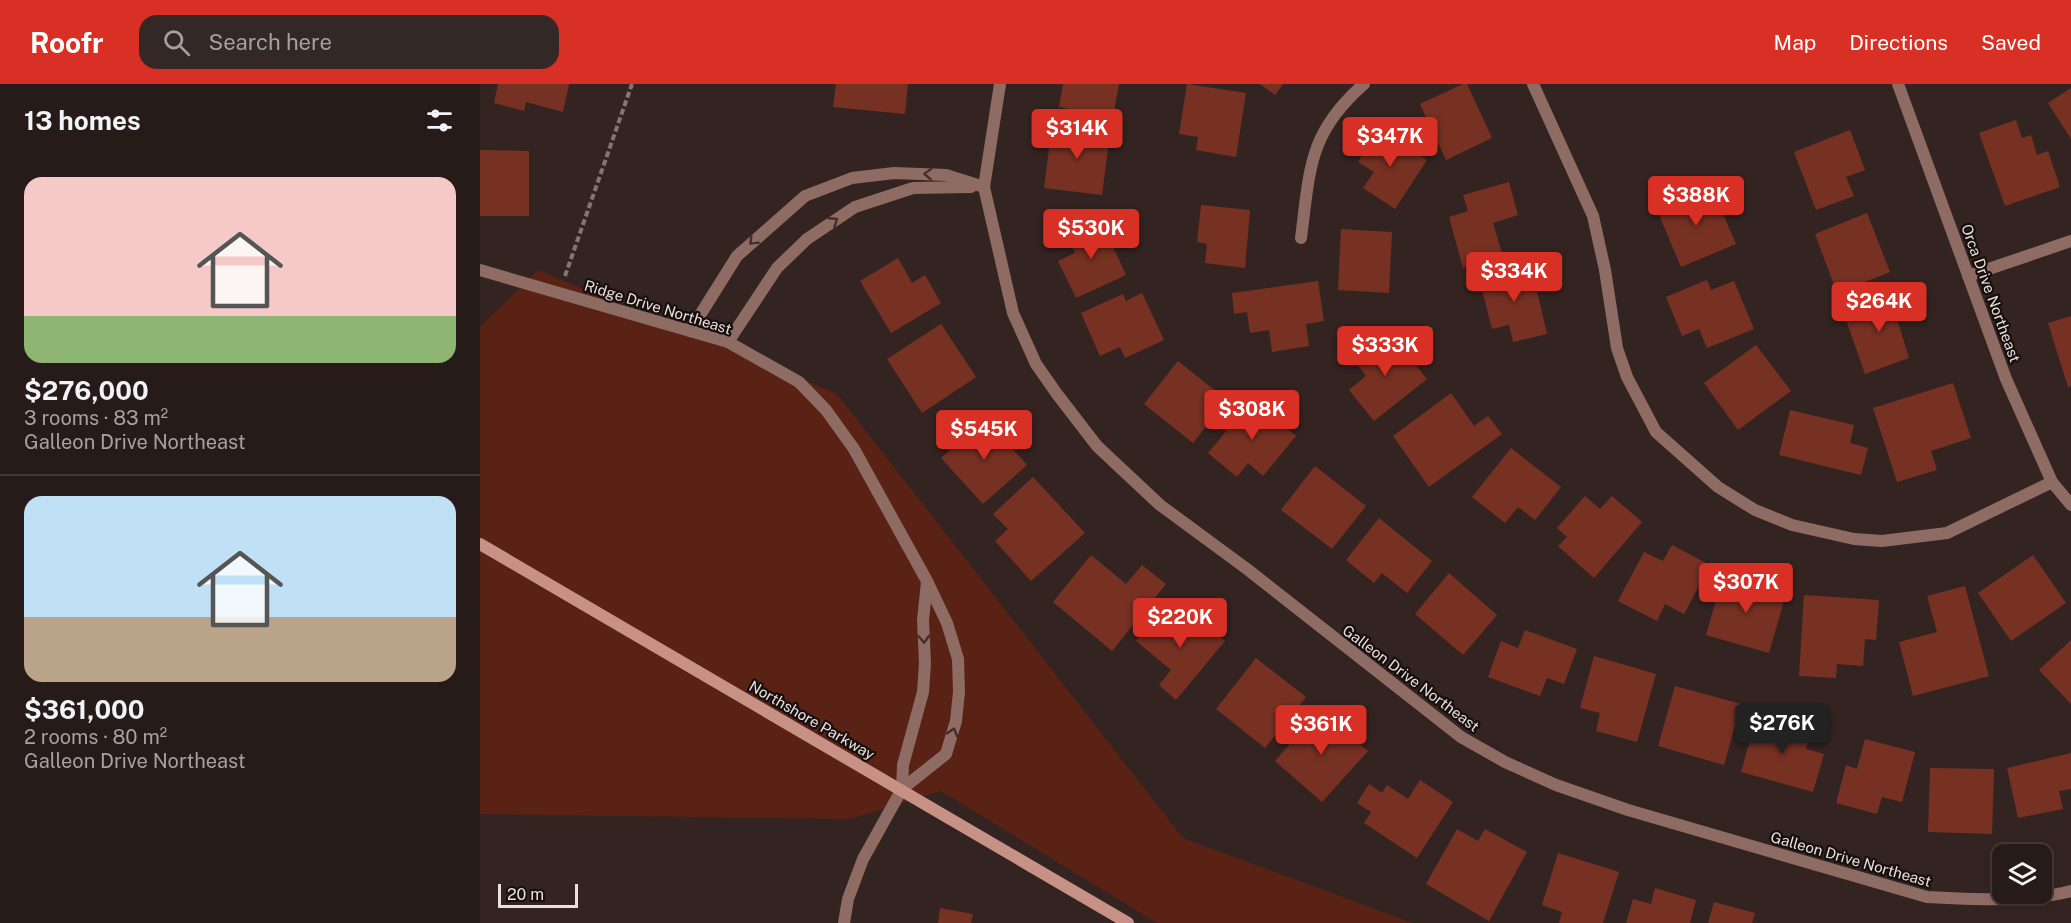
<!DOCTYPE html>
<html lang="en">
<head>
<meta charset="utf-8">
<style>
	:root { --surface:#271b19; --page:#332826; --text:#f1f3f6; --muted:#a4a1a2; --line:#433938; --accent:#d93025 }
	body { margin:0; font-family:"Public Sans",sans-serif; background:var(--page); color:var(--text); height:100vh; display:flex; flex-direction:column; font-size:22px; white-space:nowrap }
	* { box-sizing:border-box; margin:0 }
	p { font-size:20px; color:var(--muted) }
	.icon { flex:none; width:33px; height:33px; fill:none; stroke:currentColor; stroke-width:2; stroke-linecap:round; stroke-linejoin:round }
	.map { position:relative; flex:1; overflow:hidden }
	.side { display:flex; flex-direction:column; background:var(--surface); width:480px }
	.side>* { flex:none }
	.fabs { position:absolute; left:1512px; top:760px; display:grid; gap:12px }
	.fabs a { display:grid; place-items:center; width:60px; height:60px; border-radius:12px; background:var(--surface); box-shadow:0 3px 9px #0003,0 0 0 2px var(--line); font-size:30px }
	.scale { position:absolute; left:18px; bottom:15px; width:80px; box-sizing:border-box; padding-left:6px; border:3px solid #eadfdd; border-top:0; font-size:16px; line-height:21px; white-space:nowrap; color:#eadfdd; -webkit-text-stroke:4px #160f0e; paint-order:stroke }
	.price { position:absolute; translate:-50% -51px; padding:0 14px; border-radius:6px; background:var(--accent); color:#fff; font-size:20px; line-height:39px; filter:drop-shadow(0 2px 3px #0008) }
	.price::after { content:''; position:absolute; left:50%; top:36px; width:18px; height:14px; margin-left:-9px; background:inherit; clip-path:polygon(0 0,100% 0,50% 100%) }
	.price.selected { background:#222; color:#fff }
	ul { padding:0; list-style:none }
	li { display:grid; align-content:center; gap:12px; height:318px; padding:0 24px }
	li+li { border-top:2px solid var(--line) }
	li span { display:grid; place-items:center; height:186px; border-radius:18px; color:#555 }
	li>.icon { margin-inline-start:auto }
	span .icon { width:108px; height:108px; fill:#fffc; stroke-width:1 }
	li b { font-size:26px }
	h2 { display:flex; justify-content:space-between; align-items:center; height:72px; padding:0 24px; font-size:26px }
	header { display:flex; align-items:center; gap:36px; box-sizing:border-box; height:84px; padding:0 30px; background:var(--accent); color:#fff }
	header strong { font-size:28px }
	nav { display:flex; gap:33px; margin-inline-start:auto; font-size:21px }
	.search { width:420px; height:54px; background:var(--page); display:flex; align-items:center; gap:15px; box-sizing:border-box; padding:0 21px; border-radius:18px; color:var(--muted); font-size:22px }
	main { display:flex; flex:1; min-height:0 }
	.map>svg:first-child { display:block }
	.green { fill:#5a2115 }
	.building { fill:#773123 }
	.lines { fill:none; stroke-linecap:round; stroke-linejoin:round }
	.path { stroke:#837572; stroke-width:4; stroke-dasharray:6 3; stroke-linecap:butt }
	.street { stroke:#8e6c64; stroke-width:12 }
	.secondary { stroke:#c89185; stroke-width:12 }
	.oneway { stroke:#40302c }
	.labels { text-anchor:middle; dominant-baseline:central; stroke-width:4.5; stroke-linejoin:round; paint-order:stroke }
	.street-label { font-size:15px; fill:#eadfdd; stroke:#160f0e }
</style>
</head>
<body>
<header>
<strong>Roofr</strong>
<div class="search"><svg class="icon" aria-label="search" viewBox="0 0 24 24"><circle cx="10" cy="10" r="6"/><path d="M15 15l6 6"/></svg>Search here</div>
<nav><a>Map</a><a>Directions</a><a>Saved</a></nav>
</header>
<main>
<section class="side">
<h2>13 homes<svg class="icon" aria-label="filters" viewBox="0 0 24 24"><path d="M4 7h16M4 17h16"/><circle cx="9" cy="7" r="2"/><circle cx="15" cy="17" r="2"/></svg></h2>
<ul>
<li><span style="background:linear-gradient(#f6c9c9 75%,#8fb573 0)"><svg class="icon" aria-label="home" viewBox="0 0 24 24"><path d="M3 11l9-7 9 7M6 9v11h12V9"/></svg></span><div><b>$276,000</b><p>3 rooms · 83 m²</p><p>Galleon Drive Northeast</p></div></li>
<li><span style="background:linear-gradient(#bfe0f5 65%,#b9a48a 0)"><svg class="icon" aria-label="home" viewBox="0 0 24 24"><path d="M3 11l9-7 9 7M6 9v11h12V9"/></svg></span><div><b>$361,000</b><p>2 rooms · 80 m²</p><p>Galleon Drive Northeast</p></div></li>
</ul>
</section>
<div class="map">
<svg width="1591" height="839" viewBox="0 0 1591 839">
	<rect width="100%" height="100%" fill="#342421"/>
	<polygon class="green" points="58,186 357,310 703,754 933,839 677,839 461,707 370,735 0,730 0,243"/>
	<g class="building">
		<polygon points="18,0 89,0 83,28 46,18 44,27 14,19"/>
		<polygon points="356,0 428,0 425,30 353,23"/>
		<polygon points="583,0 639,0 633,33 579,23"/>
		<polygon points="707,0 766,9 756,73 716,66 718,53 699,50"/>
		<polygon points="780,0 803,0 795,11"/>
		<polygon points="983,0 987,0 1012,54 966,76 940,20"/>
		<polygon points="1591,4 1591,55 1568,19"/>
		<polygon points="1536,36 1542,54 1551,51 1557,71 1568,67 1580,103 1525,122 1499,49"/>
		<polygon points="572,42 630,49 622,111 564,104"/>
		<polygon points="899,45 947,76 915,125 883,104 894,88 878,78"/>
		<polygon points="1370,46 1385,86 1366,93 1374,112 1336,126 1314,68"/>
		<polygon points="0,66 49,67 49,132 0,132"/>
		<polygon points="1029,98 1038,131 1013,139 1023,173 983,184 969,133 988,127 983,111"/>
		<polygon points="1231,102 1256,160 1201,183 1177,126"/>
		<polygon points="721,121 770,126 765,184 725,179 727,160 717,158"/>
		<polygon points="1387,129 1410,188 1357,209 1335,150"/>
		<polygon points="620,135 646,191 596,214 578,177 595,169 586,150"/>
		<polygon points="861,145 912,148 909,209 858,206"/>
		<polygon points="418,174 432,199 445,191 461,219 411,249 380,197"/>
		<polygon points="1051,181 1067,250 1033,258 1029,241 1012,245 999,194"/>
		<polygon points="1227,196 1231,206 1254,197 1274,245 1227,264 1219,245 1202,252 1186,213"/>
		<polygon points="838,197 844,237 826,240 829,262 792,268 789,246 770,249 767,228 754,230 752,209"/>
		<polygon points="662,209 684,256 645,274 640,263 620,272 601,229 643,210 646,217"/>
		<polygon points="1421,210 1428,231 1417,235 1429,274 1385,290 1364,230"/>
		<polygon points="1591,232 1591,302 1588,303 1568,239"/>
		<polygon points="461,240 496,293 442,329 407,275"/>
		<polygon points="909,248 947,295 894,337 869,306 886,292 874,276"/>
		<polygon points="1276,261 1311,307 1258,346 1224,299"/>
		<polygon points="698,277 747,316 713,359 664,320"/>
		<polygon points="1473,299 1491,354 1451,367 1457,386 1417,398 1393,324"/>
		<polygon points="971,309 994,342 1008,332 1022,350 949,403 913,352"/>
		<polygon points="773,315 816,352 783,392 768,379 757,393 728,369"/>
		<polygon points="1310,326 1374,341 1370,359 1388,364 1381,391 1299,371"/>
		<polygon points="506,334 547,381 503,420 461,374"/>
		<polygon points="1031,364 1081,403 1055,436 1038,423 1025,439 992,413"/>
		<polygon points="835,382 886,422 852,465 801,426"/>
		<polygon points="553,393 605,449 551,497 515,457 528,445 513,430"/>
		<polygon points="1105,412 1120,425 1132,412 1162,438 1114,494 1078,462 1087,453 1077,444"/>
		<polygon points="899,434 952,477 927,509 902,489 894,499 866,476"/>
		<polygon points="1192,461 1230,481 1204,530 1185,520 1177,537 1138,517 1164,468 1183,477"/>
		<polygon points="611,471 646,500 662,481 686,500 632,567 573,518"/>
		<polygon points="1553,471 1586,519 1531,557 1498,509"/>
		<polygon points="969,489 1017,531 983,571 935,530"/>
		<polygon points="1243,492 1306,510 1289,569 1226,551"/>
		<polygon points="1485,502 1509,592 1433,612 1419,558 1457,548 1447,512"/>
		<polygon points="1324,511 1399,516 1396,556 1385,555 1383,582 1357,580 1356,594 1319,592"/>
		<polygon points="681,528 698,542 710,528 745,557 696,616 679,601 691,586 656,557"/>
		<polygon points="1045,546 1097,565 1084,600 1067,594 1060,612 1008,593 1021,557 1038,564"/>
		<polygon points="1591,556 1591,620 1559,586"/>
		<polygon points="1114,572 1176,590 1157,658 1116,647 1120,629 1100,624"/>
		<polygon points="776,574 826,613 785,664 736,625"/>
		<polygon points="1195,602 1261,620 1244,681 1178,662"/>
		<polygon points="840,625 888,667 842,718 795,677"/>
		<polygon points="1277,631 1331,646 1326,665 1344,670 1333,708 1261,688"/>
		<polygon points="1385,655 1435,668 1422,718 1402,713 1397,730 1356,719 1366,681 1377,685"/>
		<polygon points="1591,669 1591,705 1579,707 1583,725 1538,734 1527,684"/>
		<polygon points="1450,684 1514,685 1512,750 1448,748"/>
		<polygon points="940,696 973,718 937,774 884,739 891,728 877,719 889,700 902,709 907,701 928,715"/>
		<polygon points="977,745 998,757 1005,745 1047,768 1009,837 946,800"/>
		<polygon points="1078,769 1139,788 1123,839 1079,839 1082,828 1062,821"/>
		<polygon points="1175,804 1216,816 1210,839 1146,839 1153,815 1171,820"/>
		<polygon points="1234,818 1275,829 1272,839 1228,839"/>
		<polygon points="460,824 493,830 491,839 458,839"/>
	</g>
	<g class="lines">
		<polyline class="path" points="85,192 152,0"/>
		<g class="street">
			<path d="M 520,0 L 504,103 L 533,229 L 556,280 L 577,310 L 617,362 L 680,421 L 767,485 L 981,653 L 1025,678 L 1076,701 L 1148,726 L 1447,813 C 1495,815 1545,819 1591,807"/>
			<polyline points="1053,0 1113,132 1125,186 1137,264 1147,293 1176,348 1238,403 1275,426 1312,441 1374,455 1402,457 1467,449 1572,398"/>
			<polyline points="1418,0 1526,295 1572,398 1591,421"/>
			<path d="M 821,154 C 830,85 828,49 884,0"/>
			<polyline points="0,186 248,258 319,298 346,326 374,365 447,497 467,539 478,575 479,608 476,637 466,670 422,705 383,775 368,815 364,839"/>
			<polyline points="1488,192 1591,157"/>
			<polyline points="210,247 257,172 325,112 372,94 414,89 466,91 504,103"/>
			<polyline points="248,258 297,184 327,155 375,123 433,104 491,103"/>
			<polyline points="422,705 423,681 443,608 445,579 443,536 447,498"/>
		</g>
		<polyline class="secondary" points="0,460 648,839"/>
	</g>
	<defs><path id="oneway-chevron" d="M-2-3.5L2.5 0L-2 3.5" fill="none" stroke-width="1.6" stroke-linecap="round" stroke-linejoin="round" transform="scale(1.5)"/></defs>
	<g class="oneway">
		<use href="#oneway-chevron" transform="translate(448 90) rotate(-178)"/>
		<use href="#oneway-chevron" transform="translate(354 137) rotate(-33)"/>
		<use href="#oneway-chevron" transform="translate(273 157) rotate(135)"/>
		<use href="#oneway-chevron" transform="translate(444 555) rotate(87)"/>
		<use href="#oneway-chevron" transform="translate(473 648) rotate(-73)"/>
	</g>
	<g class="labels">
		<g class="street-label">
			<text transform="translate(1511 209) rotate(70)">Orca Drive Northeast</text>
			<text transform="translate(178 223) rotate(17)">Ridge Drive Northeast</text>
			<text transform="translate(931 594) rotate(37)">Galleon Drive Northeast</text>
			<text transform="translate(332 636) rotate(30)">Northshore Parkway</text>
			<text transform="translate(1371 775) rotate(16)">Galleon Drive Northeast</text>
		</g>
	</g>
</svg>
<div class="fabs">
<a><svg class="icon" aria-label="layers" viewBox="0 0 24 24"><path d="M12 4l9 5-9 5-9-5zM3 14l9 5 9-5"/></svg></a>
</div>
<div class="scale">20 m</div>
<b class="price" style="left:597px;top:76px">$314K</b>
<b class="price" style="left:910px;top:84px">$347K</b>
<b class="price" style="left:1216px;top:143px">$388K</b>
<b class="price" style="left:611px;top:176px">$530K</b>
<b class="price" style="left:1034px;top:219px">$334K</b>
<b class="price" style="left:1399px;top:249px">$264K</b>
<b class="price" style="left:905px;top:293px">$333K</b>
<b class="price" style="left:772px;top:357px">$308K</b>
<b class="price" style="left:504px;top:377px">$545K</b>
<b class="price" style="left:1266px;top:530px">$307K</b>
<b class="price" style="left:700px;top:565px">$220K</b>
<b class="price selected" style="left:1302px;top:671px">$276K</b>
<b class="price" style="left:841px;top:672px">$361K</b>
</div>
</main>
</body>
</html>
